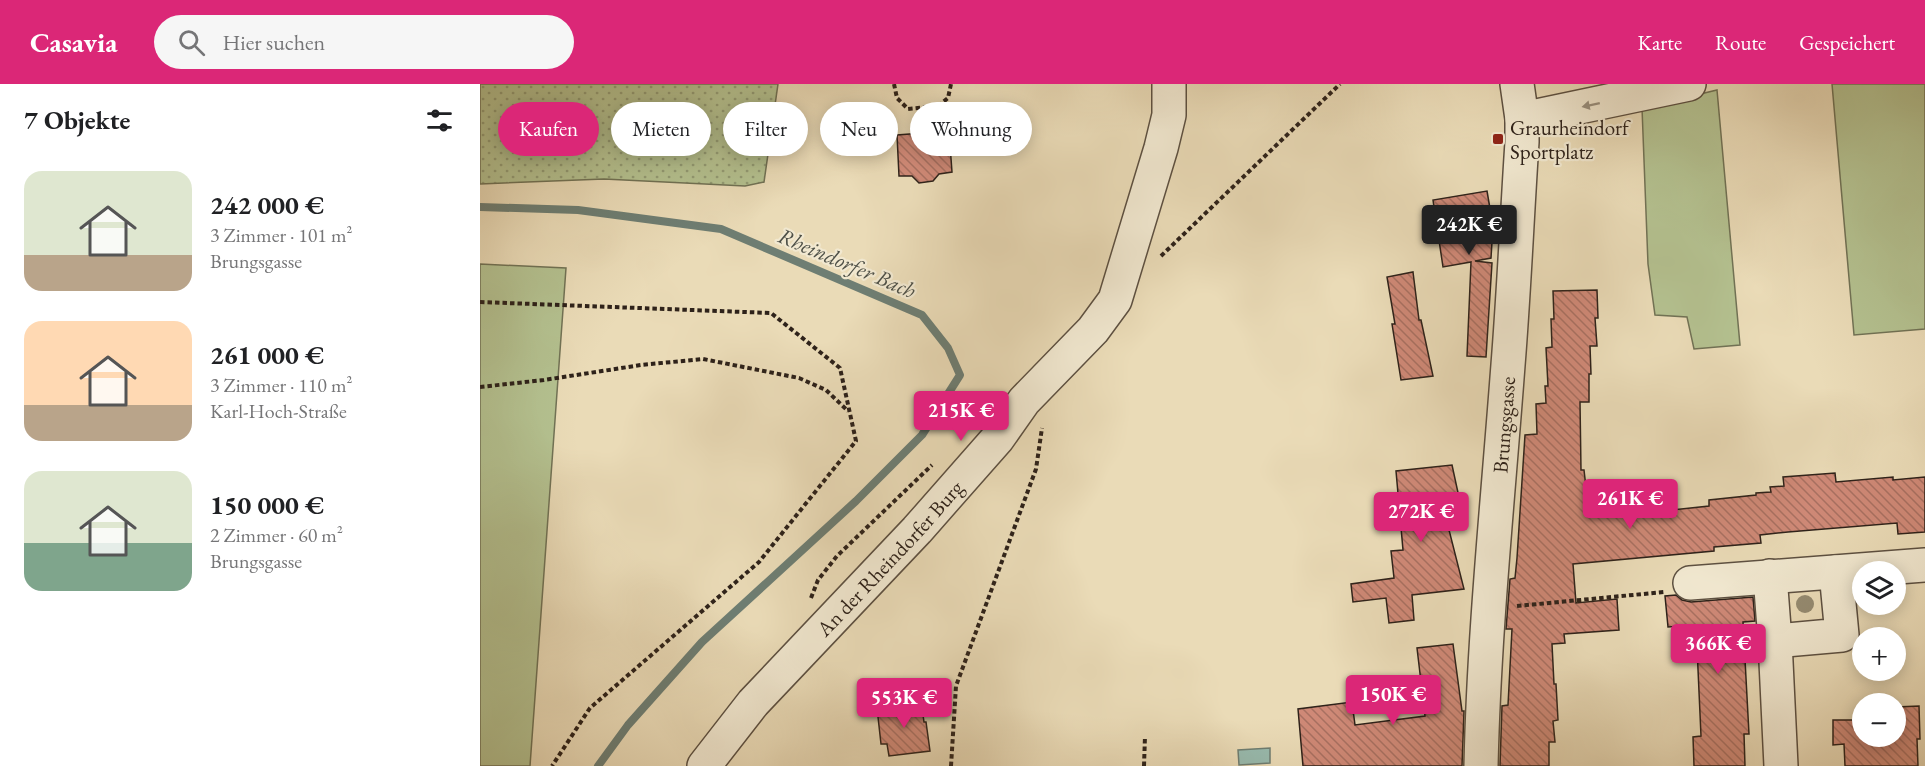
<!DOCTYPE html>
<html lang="de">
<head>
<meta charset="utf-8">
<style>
	:root { --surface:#fff; --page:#f6f6f6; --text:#202124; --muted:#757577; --accent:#db2777 }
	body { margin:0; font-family:"EB Garamond",serif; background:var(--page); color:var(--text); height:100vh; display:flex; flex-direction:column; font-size:22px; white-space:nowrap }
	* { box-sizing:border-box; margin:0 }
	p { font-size:20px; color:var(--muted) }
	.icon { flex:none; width:33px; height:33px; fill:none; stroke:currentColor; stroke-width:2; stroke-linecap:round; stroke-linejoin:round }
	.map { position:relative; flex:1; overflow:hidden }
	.drawer { display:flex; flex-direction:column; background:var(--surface); width:480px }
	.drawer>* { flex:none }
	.hud { position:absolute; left:18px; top:18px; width:570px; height:54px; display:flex; gap:12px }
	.buttons { position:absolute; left:1372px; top:477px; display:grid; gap:12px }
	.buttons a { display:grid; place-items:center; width:54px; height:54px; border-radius:50%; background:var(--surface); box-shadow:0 3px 15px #0003; font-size:30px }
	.price { position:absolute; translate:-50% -51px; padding:0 14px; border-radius:6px; background:var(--accent); color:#fff; font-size:20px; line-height:39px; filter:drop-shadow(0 2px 3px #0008) }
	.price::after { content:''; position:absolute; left:50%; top:36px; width:18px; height:14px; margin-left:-9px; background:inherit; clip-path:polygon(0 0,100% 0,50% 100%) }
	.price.active { background:#222; color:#fff }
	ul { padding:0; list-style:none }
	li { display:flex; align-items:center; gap:18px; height:150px; padding:0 24px }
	li span { display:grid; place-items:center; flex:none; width:168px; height:120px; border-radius:18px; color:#555 }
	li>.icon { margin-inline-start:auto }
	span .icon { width:72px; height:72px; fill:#fffc; stroke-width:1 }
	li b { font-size:26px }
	h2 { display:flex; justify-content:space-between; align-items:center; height:72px; padding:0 24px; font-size:26px }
	.tag { padding:0 21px; border-radius:27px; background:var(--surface); box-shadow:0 3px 15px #0003; font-size:21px; line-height:54px }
	.tag.active { background:var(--accent); color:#fff }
	header { display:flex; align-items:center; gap:36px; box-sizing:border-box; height:84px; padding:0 30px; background:var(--accent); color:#fff }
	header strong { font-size:28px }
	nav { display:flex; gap:33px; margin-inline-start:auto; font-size:21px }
	.search { width:420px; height:54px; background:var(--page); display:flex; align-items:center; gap:15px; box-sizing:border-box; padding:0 21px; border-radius:33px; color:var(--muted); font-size:22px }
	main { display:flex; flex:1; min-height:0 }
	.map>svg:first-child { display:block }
	.grass { fill:url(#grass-dots); stroke:#717255; stroke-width:1.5 }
	.garden { fill:#b4c190; stroke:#717255; stroke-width:1.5 }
	.water { fill:#98bbaf; stroke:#6e7e73; stroke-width:1.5 }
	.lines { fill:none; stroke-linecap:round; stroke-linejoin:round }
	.stream { stroke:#6e7e73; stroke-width:8 }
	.building { fill:url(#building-back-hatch); stroke:#2e221a; stroke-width:1.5 }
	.minor-casing { stroke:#5d5041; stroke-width:36 }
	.path { stroke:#2e221a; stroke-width:4; stroke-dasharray:4.5 3; stroke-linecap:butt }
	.minor { stroke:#f1e8d0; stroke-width:33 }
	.tree { fill:#958b71 }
	.oneway { fill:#998f7e }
	.poi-dot { fill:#8f2418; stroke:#f1e8d0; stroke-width:2 }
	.labels { text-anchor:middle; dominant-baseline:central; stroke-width:4.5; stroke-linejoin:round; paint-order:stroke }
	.poi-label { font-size:21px; fill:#2e221a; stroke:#f1e8d0; text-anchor:start }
	.street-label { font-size:21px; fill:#2e221a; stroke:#f1e8d0 }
	.water-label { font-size:22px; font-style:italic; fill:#4e5047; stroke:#f1e8d0 }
</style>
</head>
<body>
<header>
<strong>Casavia</strong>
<div class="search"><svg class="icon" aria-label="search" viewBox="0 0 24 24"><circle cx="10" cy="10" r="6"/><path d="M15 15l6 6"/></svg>Hier suchen</div>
<nav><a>Karte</a><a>Route</a><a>Gespeichert</a></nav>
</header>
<main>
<section class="drawer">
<h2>7 Objekte<svg class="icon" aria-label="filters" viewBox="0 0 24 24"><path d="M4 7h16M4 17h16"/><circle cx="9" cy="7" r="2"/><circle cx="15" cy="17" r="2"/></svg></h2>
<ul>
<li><span style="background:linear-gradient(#dfe7d0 70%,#b9a48a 0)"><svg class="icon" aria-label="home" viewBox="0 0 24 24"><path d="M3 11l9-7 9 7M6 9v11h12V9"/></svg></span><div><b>242 000 €</b><p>3 Zimmer · 101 m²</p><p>Brungsgasse</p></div></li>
<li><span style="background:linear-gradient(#ffd9b3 70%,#b9a48a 0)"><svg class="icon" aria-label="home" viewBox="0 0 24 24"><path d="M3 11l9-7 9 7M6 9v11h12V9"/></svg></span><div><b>261 000 €</b><p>3 Zimmer · 110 m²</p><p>Karl-Hoch-Straße</p></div></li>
<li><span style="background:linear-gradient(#dfe7d0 60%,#7fa58c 0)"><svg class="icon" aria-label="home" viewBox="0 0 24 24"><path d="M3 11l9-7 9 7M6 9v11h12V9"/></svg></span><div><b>150 000 €</b><p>2 Zimmer · 60 m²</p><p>Brungsgasse</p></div></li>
</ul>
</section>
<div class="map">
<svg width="1445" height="682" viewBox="0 0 1445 682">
	<defs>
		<pattern id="grass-dots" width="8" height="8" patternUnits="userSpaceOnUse" patternTransform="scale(1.5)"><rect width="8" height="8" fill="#b4c190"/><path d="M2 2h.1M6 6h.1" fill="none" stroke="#939c75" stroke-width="1.8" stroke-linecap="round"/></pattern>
		<pattern id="building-back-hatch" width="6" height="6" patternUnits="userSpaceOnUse" patternTransform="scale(1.5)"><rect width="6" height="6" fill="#cf8977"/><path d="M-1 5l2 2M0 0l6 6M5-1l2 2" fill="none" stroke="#a87061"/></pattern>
	</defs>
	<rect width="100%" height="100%" fill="#eadbb7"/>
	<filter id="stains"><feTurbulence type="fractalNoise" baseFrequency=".00333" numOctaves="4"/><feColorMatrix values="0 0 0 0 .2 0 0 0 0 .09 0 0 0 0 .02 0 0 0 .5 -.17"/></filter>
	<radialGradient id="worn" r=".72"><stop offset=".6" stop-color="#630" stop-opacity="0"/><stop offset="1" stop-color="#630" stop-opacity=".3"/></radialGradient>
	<polygon class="grass" points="0,0 298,0 284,98 265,102 124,95 0,100"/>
	<g class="garden">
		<polygon points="1352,0 1445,0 1445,245 1374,251"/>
		<polygon points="1237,6 1260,261 1214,265 1207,233 1175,231 1168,180 1162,24"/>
		<polygon points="0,180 86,184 50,682 0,682"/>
	</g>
	<polygon class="water" points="790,664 790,679 759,681 758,666"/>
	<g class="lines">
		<polyline class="stream" points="0,123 98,126 241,145 442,231 468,264 480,291 442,351 376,417 222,558 148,641 118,682"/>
	</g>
	<g class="building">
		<polygon points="469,47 472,88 459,90 453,97 439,99 432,92 419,92 417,51"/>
		<polygon points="1007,107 1013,142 1011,174 995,177 1012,179 1006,273 987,272 991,178 963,183 953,116"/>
		<polygon points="933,188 939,236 941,236 953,292 921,296 912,240 915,240 907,193"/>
		<polygon points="1117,206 1118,234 1115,234 1117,262 1110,262 1111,290 1109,290 1109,318 1100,318 1101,386 1104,386 1108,421 1175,411 1192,426 1229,422 1229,416 1276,411 1276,409 1291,408 1290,403 1304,402 1303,393 1355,389 1356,398 1413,393 1413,396 1445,393 1445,448 1418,450 1417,439 1308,448 1280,451 1281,459 1234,463 1234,467 1093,480 1096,519 1137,515 1139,546 1084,550 1085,559 1072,560 1074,600 1076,600 1078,636 1073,637 1075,658 1069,658 1069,682 1020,682 1022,622 1028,621 1032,545 1026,545 1030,495 1035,494 1037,474 1045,351 1057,350 1056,320 1066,319 1065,302 1068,302 1066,264 1072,263 1071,235 1074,235 1073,207"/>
		<polygon points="972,381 985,441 968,442 984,505 932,511 934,536 909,539 906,514 873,518 871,500 914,494 911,467 923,466 916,387"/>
		<polygon points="1196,511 1202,516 1211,518 1273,513 1275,537 1263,538 1269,650 1264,650 1265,682 1214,682 1213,653 1221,652 1216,541 1188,543 1185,512"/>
		<polygon points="973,560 982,627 984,627 982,682 823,682 818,625 872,618 875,641 945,632 937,564"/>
		<polygon points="441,617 444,638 446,638 450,667 409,672 407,660 401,660 397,624"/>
		<polygon points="1439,622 1440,655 1437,655 1438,682 1365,682 1364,660 1353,661 1353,636 1383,636 1383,652 1416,652 1416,623"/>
	</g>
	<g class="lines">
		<defs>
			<g id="minor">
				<polyline points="1042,35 1209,0"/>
				<polyline points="1290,492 1295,557 1301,682"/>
				<polyline points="1210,499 1445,481"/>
				<polyline points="1295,557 1362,551 1356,488"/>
				<path id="s1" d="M 224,682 L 273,619 L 437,446 L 518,354 L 544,317 L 613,246 L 635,216 L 681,64 L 689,31 L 689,0"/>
				<path id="s2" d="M 1001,682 C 1004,548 1018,415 1028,281 C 1034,207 1037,133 1042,58 L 1042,35 L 1037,0"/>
			</g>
		</defs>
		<use href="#minor" class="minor-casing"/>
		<g class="path">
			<polyline points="414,0 417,14 428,25 458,22 468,14 471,0"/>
			<polyline points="681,172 860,0"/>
			<polyline points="0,218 291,229 360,284 376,357 279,478 110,624 72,682"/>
			<polyline points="0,303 64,296 161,281 223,275 319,294 346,306 368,327"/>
			<polyline points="331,514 338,496 357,472 452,381"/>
			<polyline points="1037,522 1184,508"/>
			<polyline points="471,682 476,602 556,385 562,344"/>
			<polyline points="664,682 665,652"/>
		</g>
		<use href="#minor" class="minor"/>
	</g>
	<circle class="tree" cx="1325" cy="520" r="9"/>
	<defs><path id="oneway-solid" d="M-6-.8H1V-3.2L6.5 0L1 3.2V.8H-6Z" transform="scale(1.5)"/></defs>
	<use class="oneway" href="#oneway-solid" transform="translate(1111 21) rotate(168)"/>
	<rect class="poi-dot" x="1012" y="49" width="12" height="12" rx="3"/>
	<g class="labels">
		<g class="poi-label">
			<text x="1030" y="43">Graurheindorf<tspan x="1030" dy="24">Sportplatz</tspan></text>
		</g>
		<g class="street-label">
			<text stroke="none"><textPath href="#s2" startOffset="342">Brungsgasse</textPath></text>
			<text stroke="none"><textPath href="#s1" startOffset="279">An der Rheindorfer Burg</textPath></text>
		</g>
		<g class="water-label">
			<text transform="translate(367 179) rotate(23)">Rheindorfer Bach</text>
		</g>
	</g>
	<rect width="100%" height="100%" filter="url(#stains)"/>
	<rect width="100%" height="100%" fill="url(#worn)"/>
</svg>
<div class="buttons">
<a><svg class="icon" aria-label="layers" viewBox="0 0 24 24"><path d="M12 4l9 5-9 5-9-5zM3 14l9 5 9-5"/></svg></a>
<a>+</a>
<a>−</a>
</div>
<b class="price active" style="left:989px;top:172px">242K €</b>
<b class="price" style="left:481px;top:358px">215K €</b>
<b class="price" style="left:1150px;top:446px">261K €</b>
<b class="price" style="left:941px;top:459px">272K €</b>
<b class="price" style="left:1238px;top:591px">366K €</b>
<b class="price" style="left:913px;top:642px">150K €</b>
<b class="price" style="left:424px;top:645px">553K €</b>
<div class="hud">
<a class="tag active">Kaufen</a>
<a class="tag">Mieten</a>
<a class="tag">Filter</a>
<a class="tag">Neu</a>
<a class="tag">Wohnung</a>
</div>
</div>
</main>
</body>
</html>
